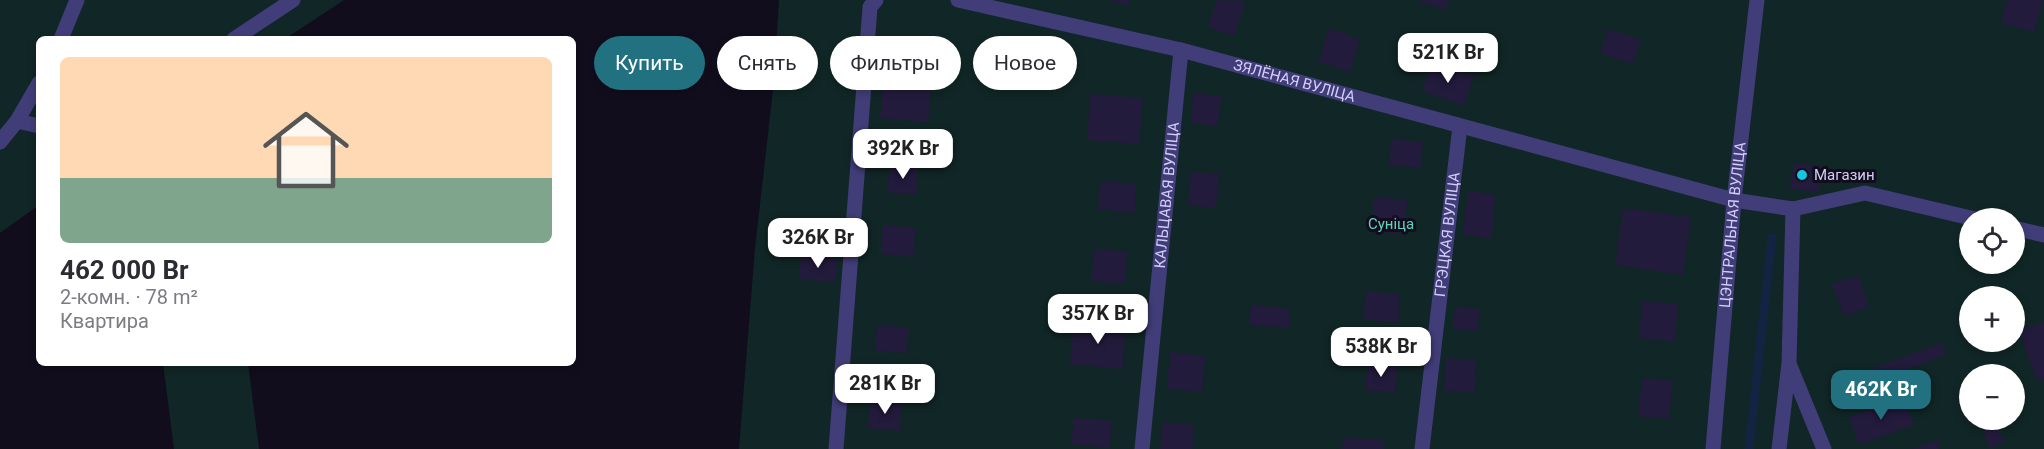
<!DOCTYPE html>
<html lang="ru">
<head>
<meta charset="utf-8">
<style>
	:root { --surface:#fff; --page:#f7f7f7; --text:#2b2b33; --muted:#7c7c81; --line:#e1e1e2; --accent:#217181 }
	body { margin:0; font-family:Roboto,sans-serif; background:var(--page); color:var(--text); height:100vh; display:flex; flex-direction:column; font-size:22px; white-space:nowrap }
	* { box-sizing:border-box; margin:0 }
	p { font-size:20px; color:var(--muted) }
	.icon { flex:none; width:33px; height:33px; fill:none; stroke:currentColor; stroke-width:2; stroke-linecap:round; stroke-linejoin:round }
	.map { position:relative; flex:1; overflow:hidden }
	.side { position:absolute; left:36px; top:36px; width:540px; height:330px; display:flex; flex-direction:column; background:var(--surface); border-radius:9px; box-shadow:0 3px 9px #0003 }
	.side>* { flex:none }
	.guide { position:absolute; left:594px; top:36px; width:570px; height:54px; display:flex; gap:12px }
	.fabs { position:absolute; left:1959px; top:208px; display:grid; gap:12px }
	.fabs a { display:grid; place-items:center; width:66px; height:66px; border-radius:50%; background:var(--surface); box-shadow:0 3px 9px #0003; font-size:30px }
	.price { position:absolute; translate:-50% -51px; padding:0 14px; border-radius:12px; background:#fff; color:#222; font-size:20px; line-height:39px; filter:drop-shadow(0 2px 3px #0008) }
	.price::after { content:''; position:absolute; left:50%; top:36px; width:18px; height:14px; margin-left:-9px; background:inherit; clip-path:polygon(0 0,100% 0,50% 100%) }
	.price.selected { background:var(--accent); color:#fff }
	ul { padding:0; list-style:none }
	li { display:grid; align-content:center; gap:12px; height:318px; padding:0 24px }
	li+li { border-top:2px solid var(--line) }
	li span { display:grid; place-items:center; height:186px; border-radius:9px; color:#555 }
	li>.icon { margin-inline-start:auto }
	span .icon { width:108px; height:108px; fill:#fffc; stroke-width:1 }
	li b { font-size:26px }
	.pill { padding:0 21px; border-radius:27px; background:var(--surface); box-shadow:0 3px 9px #0003; font-size:21px; line-height:54px }
	.pill.selected { background:var(--accent); color:#fff }
	.map>svg:first-child { display:block }
	.green { fill:#112626; fill-rule:evenodd }
	.lines { fill:none; stroke-linecap:round; stroke-linejoin:round }
	.stream { stroke:#122442; stroke-width:9 }
	.building { fill:#231b3c }
	.minor { stroke:#413d78; stroke-width:15 }
	.poi-dot { fill:#14c6e0; stroke:#110d1d; stroke-width:2 }
	.labels { text-anchor:middle; dominant-baseline:central; stroke-width:6; stroke-linejoin:round; paint-order:stroke }
	.street-label { font-size:15px; fill:#d4cefb; stroke:#110d1d }
	.poi-label { font-size:15px; fill:#d4cefb; stroke:#110d1d; text-anchor:start }
	.park-label { font-size:15px; fill:#61d3ba; stroke:#110d1d }
</style>
</head>
<body>
<div class="map">
<svg width="2044" height="449" viewBox="0 0 2044 449">
	<rect width="100%" height="100%" fill="#110d1d"/>
	<g class="green">
		<polygon points="0,0 344,0 285,39 39,39 39,205 0,233"/>
		<path d="M 779,0 L 2044,0 L 2044,449 L 739,449 L 755,248 L 774,81 ZM 1970,219 L 2014,219 L 2014,264 L 1970,264 ZM 1970,297 L 2014,297 L 2014,342 L 1970,342 ZM 1970,375 L 2014,375 L 2014,420 L 1970,420 Z"/>
		<polygon points="163,363 248,363 259,449 174,449"/>
	</g>
	<g class="lines">
		<polyline class="stream" points="1749,449 1772,237"/>
	</g>
	<g class="building">
		<polygon points="1110,0 1130,0 1127,6"/>
		<polygon points="1217,0 1246,1 1234,36 1208,27"/>
		<polygon points="1421,0 1449,0 1446,10 1420,2"/>
		<polygon points="2007,0 2043,0 2034,32 2001,23"/>
		<polygon points="1329,28 1360,39 1350,72 1318,61"/>
		<polygon points="1608,29 1641,40 1633,64 1600,53"/>
		<polygon points="1432,62 1474,76 1464,106 1422,91"/>
		<polygon points="884,70 932,75 928,122 880,118"/>
		<polygon points="1193,93 1221,96 1218,126 1191,123"/>
		<polygon points="1090,94 1143,98 1139,144 1087,140"/>
		<polygon points="1391,139 1423,142 1421,168 1389,165"/>
		<polygon points="1794,163 1822,166 1819,192 1790,189"/>
		<polygon points="890,166 918,168 916,195 887,192"/>
		<polygon points="1191,172 1219,174 1216,208 1188,205"/>
		<polygon points="1101,181 1136,184 1134,213 1098,209"/>
		<polygon points="1468,191 1495,194 1492,238 1463,235"/>
		<polygon points="1374,197 1407,200 1404,235 1371,232"/>
		<polygon points="1623,208 1691,217 1683,275 1615,265"/>
		<polygon points="883,225 916,228 913,257 881,254"/>
		<polygon points="1095,248 1127,252 1124,284 1091,281"/>
		<polygon points="801,256 838,259 835,282 799,279"/>
		<polygon points="1858,275 1869,307 1844,316 1832,284"/>
		<polygon points="1366,291 1400,294 1398,323 1363,319"/>
		<polygon points="1642,301 1678,304 1675,341 1639,338"/>
		<polygon points="1251,305 1290,309 1289,328 1249,325"/>
		<polygon points="1455,307 1480,309 1478,331 1453,329"/>
		<polygon points="1074,321 1126,326 1122,369 1070,364"/>
		<polygon points="2044,322 2044,378 2037,381 2019,331"/>
		<polygon points="877,325 909,328 906,353 875,350"/>
		<polygon points="1942,343 1946,355 1836,395 1831,383"/>
		<polygon points="1170,352 1205,356 1202,392 1167,389"/>
		<polygon points="1446,358 1476,361 1474,393 1444,390"/>
		<polygon points="1368,363 1397,366 1395,393 1365,390"/>
		<polygon points="1642,378 1673,381 1669,419 1638,416"/>
		<polygon points="1904,398 1914,425 1859,445 1849,417"/>
		<polygon points="870,399 902,402 899,431 868,428"/>
		<polygon points="1074,418 1112,421 1110,448 1071,444"/>
		<polygon points="1980,420 1996,420 2004,442 1989,448"/>
		<polygon points="1163,422 1194,425 1192,449 1160,449"/>
		<polygon points="1343,438 1383,439 1383,449 1342,449"/>
		<polygon points="1937,440 1940,449 1912,449"/>
	</g>
	<g class="lines">
		<g class="minor">
			<path id="s1" d="M 958,0 L 1181,50 L 1734,200 L 1793,209"/>
			<polyline points="61,39 77,0"/>
			<polyline points="234,39 293,0"/>
			<polyline points="17,121 39,126"/>
			<polyline points="0,142 17,121 39,83"/>
			<polyline points="2014,228 2044,235"/>
			<polyline points="1790,366 1824,449"/>
			<polyline points="836,449 870,7 876,0"/>
			<path id="s2" d="M 1142,449 L 1181,50"/>
			<path id="s3" d="M 1422,449 L 1460,126"/>
			<path id="s4" d="M 1713,449 L 1734,200 L 1757,0"/>
			<polyline points="1779,449 1789,363 1793,209 1865,193 1975,219"/>
		</g>
	</g>
	<circle class="poi-dot" cx="1802" cy="175" r="6"/>
	<g class="labels">
		<g class="street-label">
			<text stroke="none"><textPath href="#s1" startOffset="346">ЗЯЛЁНАЯ ВУЛІЦА</textPath></text>
			<text stroke="none"><textPath href="#s2" startOffset="255">КАЛЬЦАВАЯ ВУЛІЦА</textPath></text>
			<text stroke="none"><textPath href="#s4" startOffset="225">ЦЭНТРАЛЬНАЯ ВУЛІЦА</textPath></text>
			<text stroke="none"><textPath href="#s3" startOffset="216">ГРЭЦКАЯ ВУЛІЦА</textPath></text>
		</g>
		<g class="poi-label">
			<text x="1814" y="175">Магазин</text>
		</g>
		<g class="park-label">
			<text x="1391" y="224">Суніца</text>
		</g>
	</g>
</svg>
<div class="fabs">
<a><svg class="icon" aria-label="locate" viewBox="0 0 24 24"><circle cx="12" cy="12" r="6"/><path d="M12 2v4M12 18v4M2 12h4M18 12h4"/></svg></a>
<a>+</a>
<a>−</a>
</div>
<b class="price" style="left:1448px;top:84px">521K Br</b>
<b class="price" style="left:903px;top:180px">392K Br</b>
<b class="price" style="left:818px;top:269px">326K Br</b>
<b class="price" style="left:1098px;top:345px">357K Br</b>
<b class="price" style="left:1381px;top:378px">538K Br</b>
<b class="price" style="left:885px;top:415px">281K Br</b>
<b class="price selected" style="left:1881px;top:421px">462K Br</b>
<div class="guide">
<a class="pill selected">Купить</a>
<a class="pill">Снять</a>
<a class="pill">Фильтры</a>
<a class="pill">Новое</a>
</div>
<section class="side">
<ul>
<li><span style="background:linear-gradient(#ffd9b3 65%,#7fa58c 0)"><svg class="icon" aria-label="home" viewBox="0 0 24 24"><path d="M3 11l9-7 9 7M6 9v11h12V9"/></svg></span><div><b>462 000 Br</b><p>2-комн. · 78 m²</p><p>Квартира</p></div></li>
</ul>
</section>
</div>
</body>
</html>
